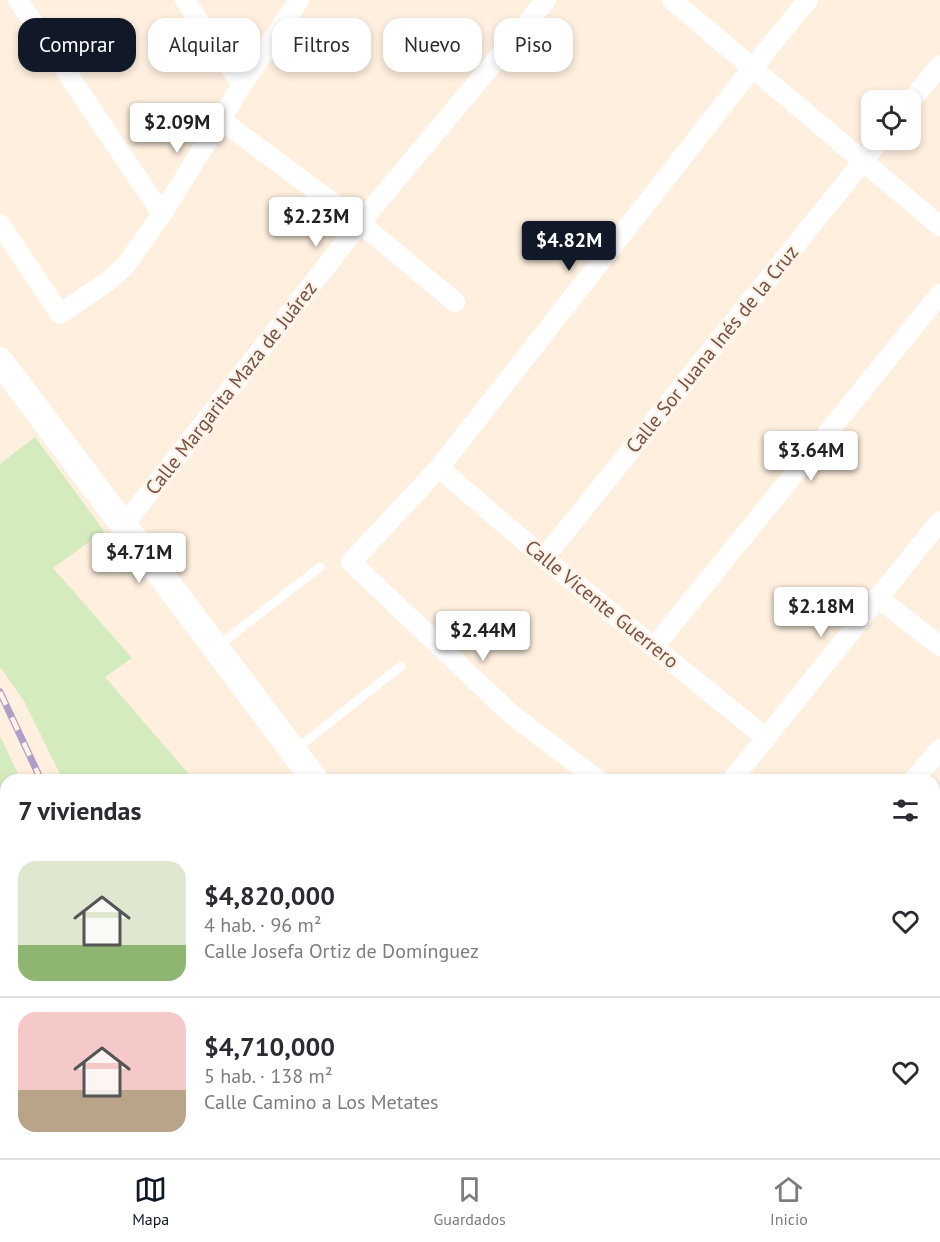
<!DOCTYPE html>
<html lang="es">
<head>
<meta charset="utf-8">
<style>
	:root { --surface:#fff; --page:#f7f7f7; --text:#2b2b33; --muted:#7c7c81; --line:#e1e1e2; --accent:#111827 }
	body { margin:0; font-family:"PT Sans",sans-serif; background:var(--page); color:var(--text); height:100vh; display:flex; flex-direction:column; font-size:22px; white-space:nowrap }
	* { box-sizing:border-box; margin:0 }
	p { font-size:20px; color:var(--muted) }
	.icon { flex:none; width:33px; height:33px; fill:none; stroke:currentColor; stroke-width:2; stroke-linecap:round; stroke-linejoin:round }
	.map { position:relative; flex:1; overflow:hidden }
	.panel { position:absolute; left:0px; top:774px; width:940px; height:384px; display:flex; flex-direction:column; background:var(--surface); border-radius:18px 18px 0 0; box-shadow:0 3px 9px #0003 }
	.panel>* { flex:none }
	.top-card { position:absolute; left:18px; top:18px; width:600px; height:54px; display:flex; gap:12px }
	.fabs { position:absolute; left:861px; top:90px; display:grid; gap:12px }
	.fabs a { display:grid; place-items:center; width:60px; height:60px; border-radius:12px; background:var(--surface); box-shadow:0 3px 9px #0003; font-size:30px }
	.price { position:absolute; translate:-50% -51px; padding:0 14px; border-radius:6px; background:#fff; color:#222; font-size:20px; line-height:39px; filter:drop-shadow(0 2px 3px #0008) }
	.price::after { content:''; position:absolute; left:50%; top:36px; width:18px; height:14px; margin-left:-9px; background:inherit; clip-path:polygon(0 0,100% 0,50% 100%) }
	.price.on { background:var(--accent); color:#fff }
	ul { padding:0; list-style:none }
	li { display:flex; align-items:center; gap:18px; height:150px; padding:0 18px }
	li+li { border-top:2px solid var(--line) }
	li span { display:grid; place-items:center; flex:none; width:168px; height:120px; border-radius:18px; color:#555 }
	li>.icon { margin-inline-start:auto }
	span .icon { width:72px; height:72px; fill:#fffc; stroke-width:1 }
	li b { font-size:26px }
	h2 { display:flex; justify-content:space-between; align-items:center; height:72px; padding:0 18px; font-size:26px }
	.pill { padding:0 21px; border-radius:18px; background:var(--surface); box-shadow:0 3px 9px #0003; font-size:21px; line-height:54px }
	.pill.on { background:var(--accent); color:#fff }
	.dock { display:flex; justify-content:space-around; align-items:center; height:84px; border-top:2px solid var(--line); background:var(--surface); font-size:16px; color:var(--muted) }
	.dock a { display:grid; justify-items:center; gap:3px }
	.dock .on { color:var(--accent) }
	.map>svg:first-child { display:block }
	.green { fill:#d4ecbd }
	.lines { fill:none; stroke-linecap:round; stroke-linejoin:round }
	.lane { stroke:#fff; stroke-width:9 }
	.street { stroke:#fff; stroke-width:20 }
	.secondary { stroke:#fff; stroke-width:27 }
	.rail-casing { stroke:#b09ec7; stroke-width:7 }
	.rail { stroke:#fff3e7; stroke-width:4.5; stroke-dasharray:14; stroke-linecap:butt }
	.labels { text-anchor:middle; dominant-baseline:central; stroke-width:5; stroke-linejoin:round; paint-order:stroke }
	.street-label { font-size:20px; fill:#765245; stroke:#fff3e7 }
</style>
</head>
<body>
<div class="map">
<svg width="940" height="1158" viewBox="0 0 940 1158">
	<rect width="100%" height="100%" fill="#feefdf"/>
	<g class="green">
		<polygon points="35,437 104,531 53,568 132,658 105,677 194,780 63,780 24,701 0,667 0,464"/>
		<polygon points="0,736 21,780 6,780 6,1152 143,1152 144,1158 0,1158"/>
		<polygon points="183,1152 280,1152 280,1158 184,1158"/>
		<polygon points="291,1152 423,1152 420,1158 305,1158"/>
	</g>
	<g class="lines">
		<g class="lane">
			<polyline points="218,646 320,567"/>
			<polyline points="295,750 401,666"/>
			<polyline points="494,1152 498,1158"/>
		</g>
		<g class="street">
			<polyline points="18,0 162,214"/>
			<polyline points="185,0 242,85"/>
			<polyline points="672,0 940,226"/>
			<polyline points="910,102 940,65"/>
			<polyline points="221,120 360,223 455,302"/>
			<polyline points="0,224 60,314 108,281 126,265 162,214 242,85 299,0"/>
			<polyline points="439,468 544,558 766,738"/>
			<polyline points="123,526 360,223 546,0"/>
			<polyline points="544,558 880,140"/>
			<polyline points="877,597 940,646"/>
			<polyline points="654,647 940,294"/>
			<polyline points="598,780 512,715 351,562 439,468 753,67 808,0"/>
			<polyline points="732,780 940,521"/>
			<polyline points="914,780 940,749"/>
			<polyline points="934,977 940,971"/>
			<polyline points="934,1016 940,1020"/>
		</g>
		<g class="secondary">
			<polyline points="0,361 315,780"/>
			<polyline points="433,1158 436,1152"/>
		</g>
		<defs>
			<g id="rail">
				<polyline points="0,692 41,780"/>
				<polyline points="161,1152 162,1158"/>
			</g>
		</defs>
		<use href="#rail" class="rail-casing"/>
		<use href="#rail" class="rail"/>
	</g>
	<g class="labels">
		<g class="street-label">
			<text transform="translate(712 349) rotate(-51)">Calle Sor Juana Inés de la Cruz</text>
			<text transform="translate(231 388) rotate(-52)">Calle Margarita Maza de Juárez</text>
			<text transform="translate(602 604) rotate(39)">Calle Vicente Guerrero</text>
		</g>
	</g>
</svg>
<div class="fabs">
<a><svg class="icon" aria-label="locate" viewBox="0 0 24 24"><circle cx="12" cy="12" r="6"/><path d="M12 2v4M12 18v4M2 12h4M18 12h4"/></svg></a>
</div>
<b class="price" style="left:177px;top:154px">$2.09M</b>
<b class="price" style="left:316px;top:248px">$2.23M</b>
<b class="price on" style="left:569px;top:272px">$4.82M</b>
<b class="price" style="left:811px;top:482px">$3.64M</b>
<b class="price" style="left:139px;top:584px">$4.71M</b>
<b class="price" style="left:821px;top:638px">$2.18M</b>
<b class="price" style="left:483px;top:662px">$2.44M</b>
<div class="top-card">
<a class="pill on">Comprar</a>
<a class="pill">Alquilar</a>
<a class="pill">Filtros</a>
<a class="pill">Nuevo</a>
<a class="pill">Piso</a>
</div>
<section class="panel">
<h2>7 viviendas<svg class="icon" aria-label="filters" viewBox="0 0 24 24"><path d="M4 7h16M4 17h16"/><circle cx="9" cy="7" r="2"/><circle cx="15" cy="17" r="2"/></svg></h2>
<ul>
<li><span style="background:linear-gradient(#dfe7d0 70%,#8fb573 0)"><svg class="icon" aria-label="home" viewBox="0 0 24 24"><path d="M3 11l9-7 9 7M6 9v11h12V9"/></svg></span><div><b>$4,820,000</b><p>4 hab. · 96 m²</p><p>Calle Josefa Ortiz de Domínguez</p></div><svg class="icon" aria-label="heart" viewBox="0 0 24 24"><path d="M12 20l-8-8c-3-5 5-10 8-4 3-6 11-1 8 4z"/></svg></li>
<li><span style="background:linear-gradient(#f6c9c9 65%,#b9a48a 0)"><svg class="icon" aria-label="home" viewBox="0 0 24 24"><path d="M3 11l9-7 9 7M6 9v11h12V9"/></svg></span><div><b>$4,710,000</b><p>5 hab. · 138 m²</p><p>Calle Camino a Los Metates</p></div><svg class="icon" aria-label="heart" viewBox="0 0 24 24"><path d="M12 20l-8-8c-3-5 5-10 8-4 3-6 11-1 8 4z"/></svg></li>
</ul>
</section>
</div>
<nav class="dock">
<a class="on"><svg class="icon" aria-label="map" viewBox="0 0 24 24"><path d="M3 6l6-2 6 2 6-2v14l-6 2-6-2-6 2zM9 4v14M15 6v14"/></svg>Mapa</a>
<a><svg class="icon" aria-label="saved" viewBox="0 0 24 24"><path d="M7 4h10v16l-5-4-5 4z"/></svg>Guardados</a>
<a><svg class="icon" aria-label="home" viewBox="0 0 24 24"><path d="M3 11l9-7 9 7M6 9v11h12V9"/></svg>Inicio</a>
</nav>
</body>
</html>
